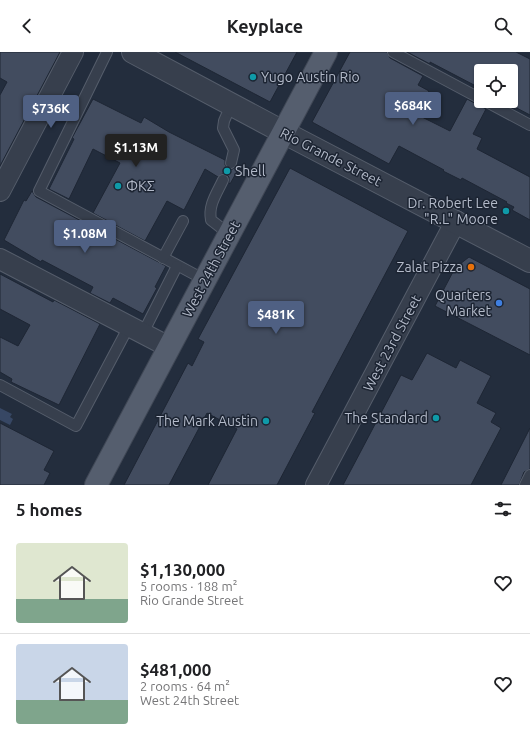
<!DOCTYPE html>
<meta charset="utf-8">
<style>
:root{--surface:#fff;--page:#f2f2f2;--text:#202124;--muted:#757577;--line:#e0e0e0;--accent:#4f6083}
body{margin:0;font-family:Ubuntu,sans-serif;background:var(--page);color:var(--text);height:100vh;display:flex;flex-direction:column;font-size:15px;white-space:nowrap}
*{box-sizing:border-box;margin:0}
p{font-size:13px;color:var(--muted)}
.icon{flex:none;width:22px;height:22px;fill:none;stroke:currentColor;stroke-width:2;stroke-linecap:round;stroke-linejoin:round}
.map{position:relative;height:433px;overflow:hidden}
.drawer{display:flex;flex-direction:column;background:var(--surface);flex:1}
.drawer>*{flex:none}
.fabs{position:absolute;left:474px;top:12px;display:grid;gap:8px}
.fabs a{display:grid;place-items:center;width:44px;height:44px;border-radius:4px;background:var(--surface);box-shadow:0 1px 3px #0004;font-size:20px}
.price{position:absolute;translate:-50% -34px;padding:0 9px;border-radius:4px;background:var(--accent);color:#fff;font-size:13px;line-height:26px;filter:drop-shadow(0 1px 2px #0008)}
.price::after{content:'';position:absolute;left:50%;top:24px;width:12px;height:9px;margin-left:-6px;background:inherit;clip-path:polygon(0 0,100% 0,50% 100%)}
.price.selected{background:#222;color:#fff}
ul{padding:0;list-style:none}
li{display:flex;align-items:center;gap:12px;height:100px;padding:0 16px}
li+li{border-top:1px solid var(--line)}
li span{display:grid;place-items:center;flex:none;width:112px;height:80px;border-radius:4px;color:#555}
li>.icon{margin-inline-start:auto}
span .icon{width:48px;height:48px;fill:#fffc;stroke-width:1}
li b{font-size:17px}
h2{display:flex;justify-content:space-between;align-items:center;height:48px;padding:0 16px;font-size:17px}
header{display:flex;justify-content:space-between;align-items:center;height:52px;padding:0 16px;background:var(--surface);font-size:18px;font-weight:700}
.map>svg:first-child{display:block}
.water{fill:#374764}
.building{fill:#424c5f;stroke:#1e2634}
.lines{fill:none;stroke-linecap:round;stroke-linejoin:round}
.service-casing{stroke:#555d6b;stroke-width:12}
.minor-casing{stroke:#555d6b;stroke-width:22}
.tertiary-casing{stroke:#555d6b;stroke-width:24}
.primary-casing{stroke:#404856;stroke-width:24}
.service{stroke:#373f4d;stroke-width:10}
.minor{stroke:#373f4d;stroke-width:20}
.tertiary{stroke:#373f4d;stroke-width:22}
.primary{stroke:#555e6e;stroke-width:22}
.culture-dot{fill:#0f9aa8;stroke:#1c2432;stroke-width:1.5}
.food-dot{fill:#e8710a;stroke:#1c2432;stroke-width:1.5}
.shop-dot{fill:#3f7fe0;stroke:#1c2432;stroke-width:1.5}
.labels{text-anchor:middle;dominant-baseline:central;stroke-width:3;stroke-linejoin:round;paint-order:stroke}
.poi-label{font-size:14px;fill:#b3bac9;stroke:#1c2432;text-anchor:end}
.street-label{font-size:14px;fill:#b3bac9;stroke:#1c2432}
</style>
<header><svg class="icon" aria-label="back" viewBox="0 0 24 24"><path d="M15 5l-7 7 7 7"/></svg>Keyplace<svg class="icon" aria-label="search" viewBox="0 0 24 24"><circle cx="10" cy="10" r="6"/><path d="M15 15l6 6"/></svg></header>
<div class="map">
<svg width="530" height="433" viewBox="0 0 530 433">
<rect width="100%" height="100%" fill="#232d3d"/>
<!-- water -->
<polygon class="water" points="0,356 12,362 10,365 13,367 10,373 0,368"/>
<!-- building -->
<g class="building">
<polygon points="0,0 60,0 0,114 0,43 7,30 0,26"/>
<polygon points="175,0 297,0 270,50"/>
<polygon points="350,0 387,0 390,6 423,24 418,33 429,39 416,62 450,79 467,47 486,57 473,82 482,86 477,97 530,125 530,168 512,158 514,155 506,151 507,150 462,126 461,128 443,119 444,118 399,94 389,112 312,70"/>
<polygon points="407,0 516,0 530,7 530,63 511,53 511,19 481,19 481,40 473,35 474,33 430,10 430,12"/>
<polygon points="93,47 141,71 144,65 169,80 225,108 225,113 229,117 233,117 236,114 239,116 230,132 229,131 229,125 226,122 222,122 218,125 205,117 184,158 167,149 145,189 93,161 120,111 93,97 69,147 49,137 74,87 72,86"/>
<polygon points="290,116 408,179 312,360 315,361 277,433 208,433 237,377 207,361 169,433 124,433 188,311 192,314 204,290 198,287"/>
<polygon points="32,139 36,145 166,214 155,235 157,236 143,262 113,246 110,251 90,241 93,235 42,208 41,210 4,188 24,148 26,149"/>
<polygon points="469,205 530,237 530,303 435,254 455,216"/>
<polygon points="0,222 53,250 54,248 100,272 59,353 11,330 12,327 0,320 0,285 18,294 30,273 0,257"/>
<polygon points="427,301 456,316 460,308 491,324 477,351 496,361 491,370 501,376 471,433 343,433 401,323 412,328"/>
<polygon points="0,371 54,399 44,418 50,421 44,433 0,433"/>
<polygon points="530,376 530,417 524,420 519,433 501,433"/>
</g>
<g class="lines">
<defs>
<g id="service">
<polyline points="107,0 39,139 205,228"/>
<polyline points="393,0 481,47"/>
<polyline points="485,49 530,73"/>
<polyline points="231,53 224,69 223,76 234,98 231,111"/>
<path d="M223,128C217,141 208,153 211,168L229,182"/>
<polyline points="163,206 183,169"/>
<polyline points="143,281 177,214"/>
<polyline points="0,333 76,374 129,274"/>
<polyline points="525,433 530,423"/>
</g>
<g id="minor">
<polyline points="0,139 73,0"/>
<polyline points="0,207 169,295"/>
<polyline points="316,433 456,169"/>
</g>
<polyline id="tertiary" points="133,0 283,80 530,209"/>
<polyline id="primary" points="96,433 326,0"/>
</defs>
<!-- service casing -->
<use href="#service" class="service-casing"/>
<!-- minor casing -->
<use href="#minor" class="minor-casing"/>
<!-- tertiary casing -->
<use href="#tertiary" class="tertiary-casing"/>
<!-- primary casing -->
<use href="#primary" class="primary-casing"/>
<!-- service -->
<use href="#service" class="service"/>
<!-- minor -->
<use href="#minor" class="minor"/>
<!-- tertiary -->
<use href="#tertiary" class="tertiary"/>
<!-- primary -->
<use href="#primary" class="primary"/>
</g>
<!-- markers -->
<g class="culture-dot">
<circle cx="253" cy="25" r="4"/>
<circle cx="227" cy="119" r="4"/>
<circle cx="118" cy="134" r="4"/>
<circle cx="506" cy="159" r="4"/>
<circle cx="436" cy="366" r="4"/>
<circle cx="266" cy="369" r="4"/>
</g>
<circle class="food-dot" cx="471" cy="215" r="4"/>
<circle class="shop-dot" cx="499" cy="251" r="4"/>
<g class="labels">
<!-- poi labels -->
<g class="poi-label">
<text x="261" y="25" text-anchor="start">Yugo Austin Rio</text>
<text x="235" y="119" text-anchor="start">Shell</text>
<text x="126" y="134" text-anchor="start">ΦΚΣ</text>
<text x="498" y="151">Dr. Robert Lee<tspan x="498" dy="16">"R.L" Moore</tspan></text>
<text x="463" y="215">Zalat Pizza</text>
<text x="491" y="243">Quarters<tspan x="491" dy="16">Market</tspan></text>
<text x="428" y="366">The Standard</text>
<text x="258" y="369">The Mark Austin</text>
</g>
<!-- street labels -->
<g class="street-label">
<text transform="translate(331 105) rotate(27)">Rio Grande Street</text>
<text transform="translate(211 217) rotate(-62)">West 24th Street</text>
<text transform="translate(392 291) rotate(-62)">West 23rd Street</text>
</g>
</g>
</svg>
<div class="fabs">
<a><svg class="icon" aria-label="locate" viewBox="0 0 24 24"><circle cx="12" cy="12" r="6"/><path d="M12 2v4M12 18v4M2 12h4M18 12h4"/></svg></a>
</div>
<b class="price" style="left:413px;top:74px">$684K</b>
<b class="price" style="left:51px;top:77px">$736K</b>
<b class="price selected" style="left:136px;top:116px">$1.13M</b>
<b class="price" style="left:85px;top:202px">$1.08M</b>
<b class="price" style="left:276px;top:283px">$481K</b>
</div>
<section class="drawer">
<h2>5 homes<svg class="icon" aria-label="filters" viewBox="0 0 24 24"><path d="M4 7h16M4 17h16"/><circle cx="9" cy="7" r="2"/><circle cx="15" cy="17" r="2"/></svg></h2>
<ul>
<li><span style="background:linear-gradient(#dfe7d0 70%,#7fa58c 0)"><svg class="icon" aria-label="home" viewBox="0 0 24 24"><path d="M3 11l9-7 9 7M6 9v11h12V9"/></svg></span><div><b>$1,130,000</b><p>5 rooms · 188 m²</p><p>Rio Grande Street</p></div><svg class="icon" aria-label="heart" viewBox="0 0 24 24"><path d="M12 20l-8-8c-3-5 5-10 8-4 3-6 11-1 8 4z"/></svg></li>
<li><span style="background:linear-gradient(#c9d6e8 70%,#7fa58c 0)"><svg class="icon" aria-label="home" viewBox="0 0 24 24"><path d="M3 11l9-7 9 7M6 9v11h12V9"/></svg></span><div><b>$481,000</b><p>2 rooms · 64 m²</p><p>West 24th Street</p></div><svg class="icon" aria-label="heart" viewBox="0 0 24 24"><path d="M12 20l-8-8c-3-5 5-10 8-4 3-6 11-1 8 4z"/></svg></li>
</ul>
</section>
